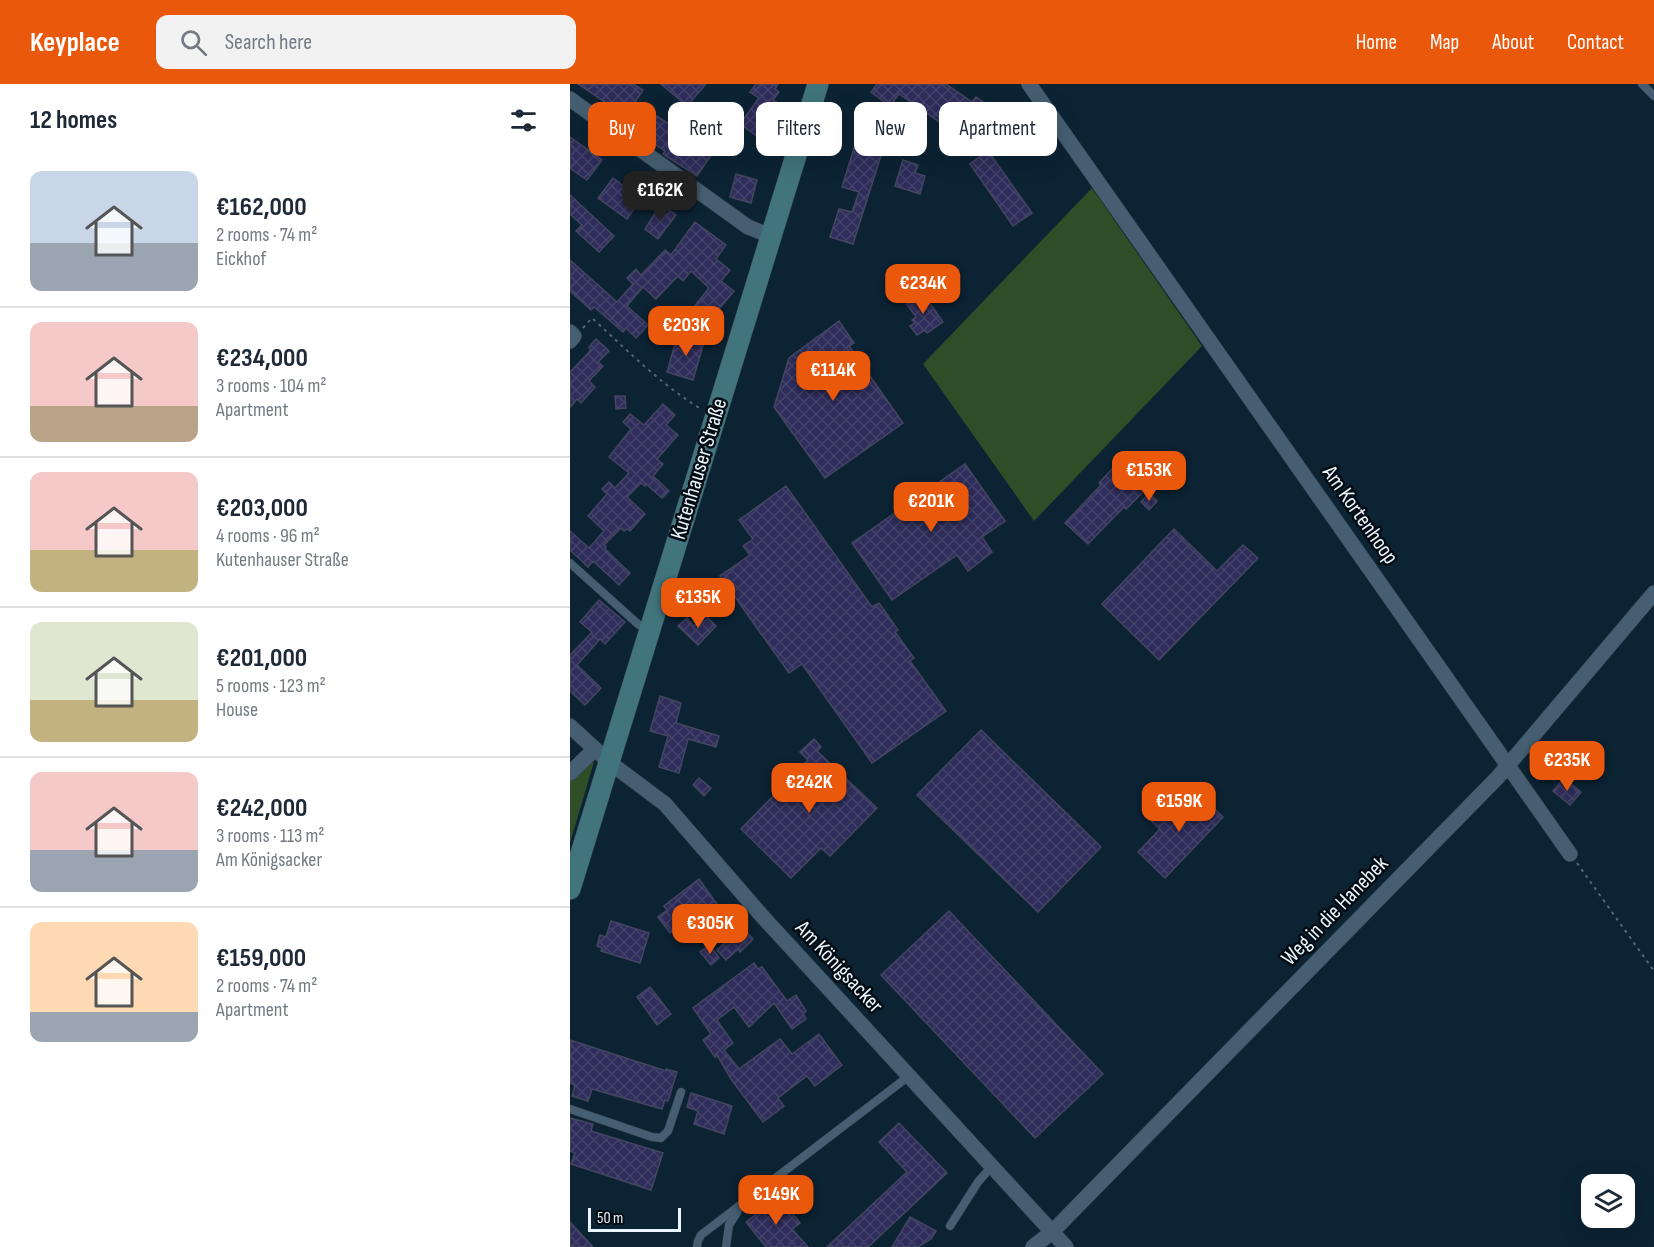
<!DOCTYPE html>
<meta charset="utf-8">
<style>
:root{--surface:#fff;--page:#f2f2f3;--text:#1f2937;--muted:#747a83;--line:#e0e1e3;--accent:#ea580c}
body{margin:0;font-family:"Sofia Sans Condensed",sans-serif;background:var(--page);color:var(--text);height:100vh;display:flex;flex-direction:column;font-size:22px;white-space:nowrap}
*{box-sizing:border-box;margin:0}
p{font-size:20px;color:var(--muted)}
.icon{flex:none;width:33px;height:33px;fill:none;stroke:currentColor;stroke-width:2;stroke-linecap:round;stroke-linejoin:round}
.map{position:relative;flex:1;overflow:hidden}
.panel{display:flex;flex-direction:column;background:var(--surface);width:570px}
.panel>*{flex:none}
.banner{position:absolute;left:18px;top:18px;width:570px;height:54px;display:flex;gap:12px}
.controls{position:absolute;left:1011px;top:1090px;display:grid;gap:12px}
.controls a{display:grid;place-items:center;width:54px;height:54px;border-radius:12px;background:var(--surface);box-shadow:0 6px 24px #0002;font-size:30px}
.scale{position:absolute;left:18px;bottom:15px;width:93px;box-sizing:border-box;padding-left:6px;border:3px solid #eaf5fe;border-top:0;font-size:16px;line-height:21px;white-space:nowrap;color:#eaf5fe;-webkit-text-stroke:4px #040c13;paint-order:stroke}
.price{position:absolute;translate:-50% -51px;padding:0 14px;border-radius:12px;background:var(--accent);color:#fff;font-size:20px;line-height:39px;filter:drop-shadow(0 2px 3px #0008)}
.price::after{content:'';position:absolute;left:50%;top:36px;width:18px;height:14px;margin-left:-9px;background:inherit;clip-path:polygon(0 0,100% 0,50% 100%)}
.price.active{background:#222;color:#fff}
ul{padding:0;list-style:none}
li{display:flex;align-items:center;gap:18px;height:150px;padding:0 30px}
li+li{border-top:2px solid var(--line)}
li span{display:grid;place-items:center;flex:none;width:168px;height:120px;border-radius:12px;color:#555}
li>.icon{margin-inline-start:auto}
span .icon{width:72px;height:72px;fill:#fffc;stroke-width:1}
li b{font-size:26px}
h2{display:flex;justify-content:space-between;align-items:center;height:72px;padding:0 30px;font-size:26px}
.pill{padding:0 21px;border-radius:12px;background:var(--surface);box-shadow:0 6px 24px #0002;font-size:21px;line-height:54px}
.pill.active{background:var(--accent);color:#fff}
header{display:flex;align-items:center;gap:36px;box-sizing:border-box;height:84px;padding:0 30px;background:var(--accent);color:#fff}
header strong{font-size:28px}
nav{display:flex;gap:33px;margin-inline-start:auto;font-size:21px}
.search{width:420px;height:54px;background:var(--page);display:flex;align-items:center;gap:15px;box-sizing:border-box;padding:0 21px;border-radius:12px;color:var(--muted);font-size:22px}
main{display:flex;flex:1;min-height:0}
.map>svg:first-child{display:block}
.grass{fill:#2e4e28}
.building{fill:url(#building-cross-hatch);stroke:#44455f;stroke-width:1.5}
.lines{fill:none;stroke-linecap:round;stroke-linejoin:round}
.lane-casing{stroke:#2f3b48;stroke-width:9}
.street-casing{stroke:#2f3b48;stroke-width:16}
.secondary-casing{stroke:#2f3b48;stroke-width:22}
.path{stroke:#546775;stroke-width:2;stroke-dasharray:3 4.5;stroke-linecap:butt}
.lane{stroke:#455e71;stroke-width:8}
.street{stroke:#455e71;stroke-width:15}
.secondary{stroke:#41747c;stroke-width:21}
.labels{text-anchor:middle;dominant-baseline:central;stroke-width:5;stroke-linejoin:round;paint-order:stroke}
.street-label{font-size:22px;fill:#eaf5fe;stroke:#040c13}
</style>
<header>
<strong>Keyplace</strong>
<div class="search"><svg class="icon" aria-label="search" viewBox="0 0 24 24"><circle cx="10" cy="10" r="6"/><path d="M15 15l6 6"/></svg>Search here</div>
<nav><a>Home</a><a>Map</a><a>About</a><a>Contact</a></nav>
</header>
<main>
<section class="panel">
<h2>12 homes<svg class="icon" aria-label="filters" viewBox="0 0 24 24"><path d="M4 7h16M4 17h16"/><circle cx="9" cy="7" r="2"/><circle cx="15" cy="17" r="2"/></svg></h2>
<ul>
<li><span style="background:linear-gradient(#c9d6e8 60%,#9aa5b1 0)"><svg class="icon" aria-label="home" viewBox="0 0 24 24"><path d="M3 11l9-7 9 7M6 9v11h12V9"/></svg></span><div><b>€162,000</b><p>2 rooms · 74 m²</p><p>Eickhof</p></div></li>
<li><span style="background:linear-gradient(#f6c9c9 70%,#b9a48a 0)"><svg class="icon" aria-label="home" viewBox="0 0 24 24"><path d="M3 11l9-7 9 7M6 9v11h12V9"/></svg></span><div><b>€234,000</b><p>3 rooms · 104 m²</p><p>Apartment</p></div></li>
<li><span style="background:linear-gradient(#f6c9c9 65%,#c2b280 0)"><svg class="icon" aria-label="home" viewBox="0 0 24 24"><path d="M3 11l9-7 9 7M6 9v11h12V9"/></svg></span><div><b>€203,000</b><p>4 rooms · 96 m²</p><p>Kutenhauser Straße</p></div></li>
<li><span style="background:linear-gradient(#dfe7d0 65%,#c2b280 0)"><svg class="icon" aria-label="home" viewBox="0 0 24 24"><path d="M3 11l9-7 9 7M6 9v11h12V9"/></svg></span><div><b>€201,000</b><p>5 rooms · 123 m²</p><p>House</p></div></li>
<li><span style="background:linear-gradient(#f6c9c9 65%,#9aa5b1 0)"><svg class="icon" aria-label="home" viewBox="0 0 24 24"><path d="M3 11l9-7 9 7M6 9v11h12V9"/></svg></span><div><b>€242,000</b><p>3 rooms · 113 m²</p><p>Am Königsacker</p></div></li>
<li><span style="background:linear-gradient(#ffd9b3 75%,#9aa5b1 0)"><svg class="icon" aria-label="home" viewBox="0 0 24 24"><path d="M3 11l9-7 9 7M6 9v11h12V9"/></svg></span><div><b>€159,000</b><p>2 rooms · 74 m²</p><p>Apartment</p></div></li>
</ul>
</section>
<div class="map">
<svg width="1084" height="1163" viewBox="0 0 1084 1163">
<defs>
<pattern id="building-cross-hatch" width="8" height="8" patternUnits="userSpaceOnUse" patternTransform="scale(1.5)"><rect width="8" height="8" fill="#2e2d5b"/><path d="M0 0l8 8M0 8l8-8" fill="none" stroke="#42426b"/></pattern>
</defs>
<rect width="100%" height="100%" fill="#0c2334"/>
<!-- grass -->
<g class="grass">
<polygon points="522,104 632,262 464,437 353,280"/>
<polygon points="24,678 0,759 0,695 14,680"/>
</g>
<!-- building -->
<g class="building">
<polygon points="8,0 63,0 73,6 65,18 108,46 111,41 146,64 127,92 93,70 95,67 62,45 66,39"/>
<polygon points="91,0 136,0 117,22"/>
<polygon points="186,0 208,0 205,5 209,8 203,16 212,22 201,39 204,42 194,57 170,40 189,14 180,8"/>
<polygon points="307,0 376,0 402,18 406,13 422,24 398,58 329,10 320,22 301,8"/>
<polygon points="294,32 321,40 283,160 260,153 269,125 282,128 289,108 272,103"/>
<polygon points="444,38 459,60 447,69 440,60 444,57 435,44"/>
<polygon points="0,53 32,76 17,96 0,84"/>
<polygon points="418,67 462,129 443,142 400,80"/>
<polygon points="333,76 348,81 345,89 355,92 350,110 325,102"/>
<polygon points="166,90 187,96 181,119 160,113"/>
<polygon points="43,94 71,115 57,135 28,114"/>
<polygon points="0,111 44,152 29,168 6,147 12,141 0,130"/>
<polygon points="91,120 106,131 88,155 75,145"/>
<polygon points="125,138 156,161 146,175 160,186 151,197 164,207 148,226 152,230 135,250 116,233 139,204 121,187 113,197 108,192 86,215 73,203 57,222 78,241 66,254 56,244 53,248 24,223 21,226 0,207 0,176 47,218 63,200 57,194 66,185 71,191 95,166 101,171"/>
<polygon points="352,208 373,238 357,249 355,246 347,251 340,242 345,239 342,236 346,233 336,219"/>
<polygon points="269,237 284,259 279,262 333,339 255,394 204,323 219,274"/>
<polygon points="108,250 134,258 123,296 97,288"/>
<polygon points="26,255 39,267 28,278 33,282 19,297 25,303 11,319 7,315 0,323 0,288 21,266 19,263"/>
<polygon points="45,312 55,312 56,324 46,325"/>
<polygon points="93,320 105,331 96,341 108,351 87,375 93,380 83,392 99,407 92,414 76,400 75,402 71,399 57,413 75,430 60,447 57,445 54,447 51,444 34,461 36,463 35,465 60,489 49,501 23,477 18,483 0,466 0,447 19,464 34,447 18,432 37,410 32,405 39,398 45,404 59,389 39,373 61,345 53,338 60,330 74,341"/>
<polygon points="395,380 435,437 412,453 422,468 398,487 387,471 322,516 282,459"/>
<polygon points="542,385 548,390 550,387 573,408 556,425 554,423 518,460 495,439 531,401 529,399"/>
<polygon points="216,402 302,523 309,519 328,546 325,548 344,574 340,577 376,627 302,679 232,580 219,589 150,492 180,471 173,462 183,455 169,436"/>
<polygon points="579,409 587,417 579,426 571,418"/>
<polygon points="604,445 647,487 673,461 688,474 589,576 532,520"/>
<polygon points="29,516 55,538 35,560 30,555 7,581 31,604 15,621 0,607 0,571 22,548 10,538"/>
<polygon points="135,531 146,542 128,561 108,542 117,534 124,542"/>
<polygon points="90,612 111,619 106,639 149,652 146,663 118,655 109,689 89,683 98,652 80,647"/>
<polygon points="411,646 531,763 468,828 347,711"/>
<polygon points="244,655 251,663 247,667 307,724 260,772 251,764 221,794 171,745 238,676 230,668"/>
<polygon points="129,694 141,704 134,712 123,701"/>
<polygon points="994,694 1011,708 1000,721 983,707"/>
<polygon points="626,707 653,733 595,794 568,768 590,745 578,734 591,721 602,732"/>
<polygon points="129,795 152,827 128,845 125,841 114,849 109,842 100,849 88,833 97,826 94,822"/>
<polygon points="379,827 533,990 465,1054 311,891"/>
<polygon points="41,837 79,849 70,879 31,867 32,864 27,862 30,851 36,853"/>
<polygon points="172,843 183,855 170,868 168,865 156,876 147,866"/>
<polygon points="140,861 149,874 141,881 130,868"/>
<polygon points="184,879 188,885 192,883 217,917 226,911 236,927 233,930 236,935 222,945 204,919 179,943 164,923 147,936 163,959 154,966 169,985 210,955 222,970 249,950 272,981 245,1002 237,992 208,1014 214,1022 193,1038 161,995 147,971 145,973 133,956 141,950 123,924"/>
<polygon points="80,903 101,930 87,941 67,913"/>
<polygon points="0,956 96,987 96,985 107,988 98,1017 95,1016 92,1025 22,1005 18,1017 2,1012 5,1001 0,999"/>
<polygon points="121,1009 162,1022 154,1050 124,1040 128,1027 117,1023"/>
<polygon points="0,1034 23,1040 21,1047 93,1069 81,1106 1,1080 5,1069 0,1067"/>
<polygon points="329,1039 377,1089 298,1163 257,1163 337,1088 309,1058"/>
<polygon points="209,1112 230,1139 222,1145 238,1163 196,1163 176,1138"/>
<polygon points="340,1133 366,1147 361,1155 348,1163 322,1163"/>
<polygon points="0,1138 23,1163 0,1163"/>
</g>
<g class="lines">
<defs>
<g id="lane">
<polyline points="1072,0 1084,12"/>
<polyline points="0,479 69,541 80,544"/>
<polyline points="0,1025 82,1053 91,1054 98,1047 111,1008"/>
<polyline points="380,1142 408,1098 422,1082"/>
<polyline points="127,1163 128,1157 131,1151 339,992"/>
<polyline points="156,1163 159,1141 168,1127"/>
</g>
<g id="street">
<polyline points="459,0 1000,770"/>
<polyline points="0,15 178,143 201,152"/>
<polyline points="0,248 4,252 0,257"/>
<polyline points="0,642 39,678 95,720 192,832 496,1163"/>
<polyline points="0,689 25,665"/>
<polyline points="463,1163 482,1148 928,693 1084,509"/>
</g>
<polyline id="secondary" points="0,805 248,0"/>
</defs>
<!-- lane casing -->
<use href="#lane" class="lane-casing"/>
<!-- street casing -->
<use href="#street" class="street-casing"/>
<!-- secondary casing -->
<use href="#secondary" class="secondary-casing"/>
<!-- path -->
<g class="path">
<path d="M13,244L22,234C57,266 90,300 131,325"/>
<polyline points="1007,779 1084,887"/>
</g>
<!-- lane -->
<use href="#lane" class="lane"/>
<!-- street -->
<use href="#street" class="street"/>
<!-- secondary -->
<use href="#secondary" class="secondary"/>
</g>
<g class="labels">
<!-- street labels -->
<g class="street-label">
<text transform="translate(129 385) rotate(-73)">Kutenhauser Straße</text>
<text transform="translate(790 431) rotate(55)">Am Kortenhoop</text>
<text transform="translate(765 827) rotate(-46)">Weg in die Hanebek</text>
<text transform="translate(269 883) rotate(47)">Am Königsacker</text>
</g>
</g>
</svg>
<div class="controls">
<a><svg class="icon" aria-label="layers" viewBox="0 0 24 24"><path d="M12 4l9 5-9 5-9-5zM3 14l9 5 9-5"/></svg></a>
</div>
<div class="scale">50 m</div>
<b class="price active" style="left:90px;top:138px">€162K</b>
<b class="price" style="left:353px;top:231px">€234K</b>
<b class="price" style="left:116px;top:273px">€203K</b>
<b class="price" style="left:263px;top:318px">€114K</b>
<b class="price" style="left:579px;top:418px">€153K</b>
<b class="price" style="left:361px;top:449px">€201K</b>
<b class="price" style="left:128px;top:545px">€135K</b>
<b class="price" style="left:997px;top:708px">€235K</b>
<b class="price" style="left:239px;top:730px">€242K</b>
<b class="price" style="left:609px;top:749px">€159K</b>
<b class="price" style="left:140px;top:871px">€305K</b>
<b class="price" style="left:206px;top:1142px">€149K</b>
<div class="banner">
<a class="pill active">Buy</a>
<a class="pill">Rent</a>
<a class="pill">Filters</a>
<a class="pill">New</a>
<a class="pill">Apartment</a>
</div>
</div>
</main>
